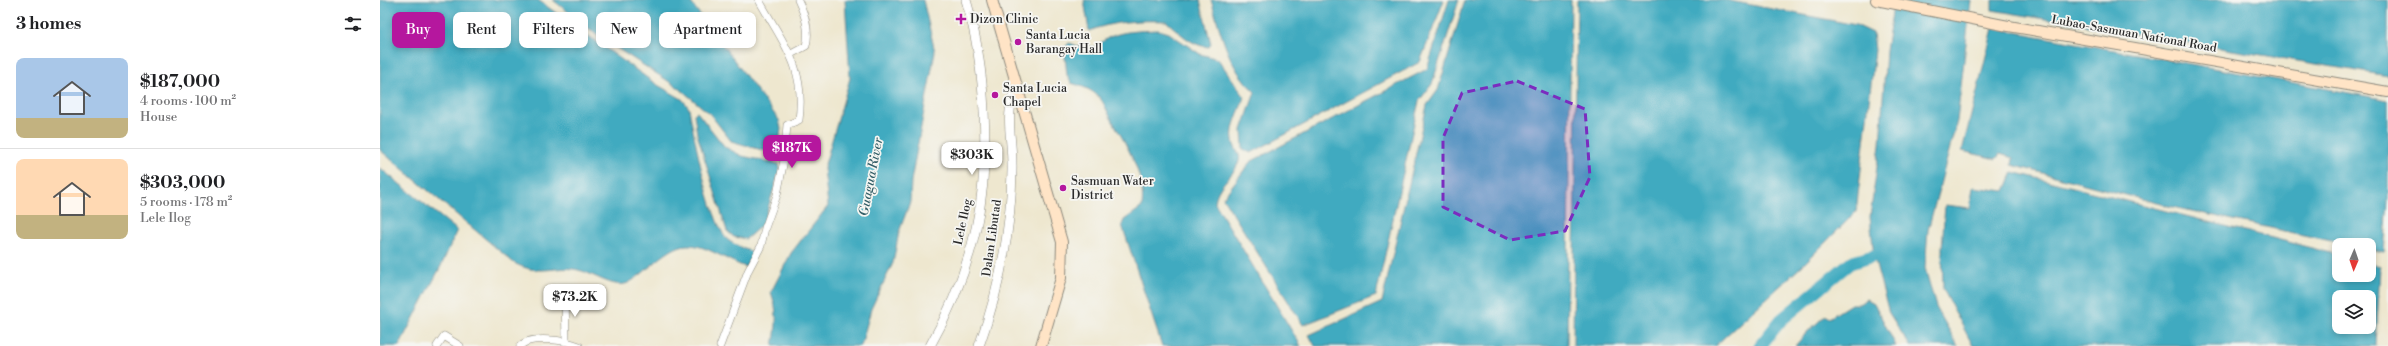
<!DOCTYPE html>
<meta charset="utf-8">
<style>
:root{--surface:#fff;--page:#f2f2f2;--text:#202124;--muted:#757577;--line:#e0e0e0;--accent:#b5179e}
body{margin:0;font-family:"Libre Bodoni",serif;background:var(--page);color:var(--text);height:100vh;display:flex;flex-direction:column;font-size:15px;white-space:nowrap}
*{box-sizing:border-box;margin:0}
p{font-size:13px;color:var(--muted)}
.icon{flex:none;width:22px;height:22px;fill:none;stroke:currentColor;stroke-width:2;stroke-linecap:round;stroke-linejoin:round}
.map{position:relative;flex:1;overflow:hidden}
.details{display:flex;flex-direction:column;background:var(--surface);width:380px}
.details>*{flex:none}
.hud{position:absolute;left:12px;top:12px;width:380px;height:36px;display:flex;gap:8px}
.needle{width:26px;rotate:182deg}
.buttons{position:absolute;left:1952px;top:238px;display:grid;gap:8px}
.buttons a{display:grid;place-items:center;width:44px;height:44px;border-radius:8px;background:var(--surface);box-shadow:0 2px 6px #0003;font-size:20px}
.price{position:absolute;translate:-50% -34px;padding:0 9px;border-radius:8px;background:#fff;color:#222;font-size:13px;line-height:26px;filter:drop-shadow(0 1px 2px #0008)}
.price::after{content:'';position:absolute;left:50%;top:24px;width:12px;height:9px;margin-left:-6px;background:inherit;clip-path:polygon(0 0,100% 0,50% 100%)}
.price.current{background:var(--accent);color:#fff}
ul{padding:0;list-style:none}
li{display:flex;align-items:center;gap:12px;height:100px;padding:0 16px}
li+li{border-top:1px solid var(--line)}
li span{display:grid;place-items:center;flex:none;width:112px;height:80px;border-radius:8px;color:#555}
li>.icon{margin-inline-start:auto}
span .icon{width:48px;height:48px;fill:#fffc;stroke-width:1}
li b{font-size:17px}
h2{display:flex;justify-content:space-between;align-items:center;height:48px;padding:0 16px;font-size:17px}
.chip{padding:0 14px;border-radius:8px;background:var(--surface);box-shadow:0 2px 6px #0003;font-size:14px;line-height:36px}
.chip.current{background:var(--accent);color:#fff}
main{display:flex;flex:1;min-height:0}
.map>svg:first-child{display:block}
.water{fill:#40aac0;stroke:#366a76;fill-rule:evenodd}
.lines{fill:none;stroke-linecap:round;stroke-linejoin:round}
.river{stroke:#40aac0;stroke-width:13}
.minor-casing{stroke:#8c897d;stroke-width:8}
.tertiary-casing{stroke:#8c897d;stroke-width:10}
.secondary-casing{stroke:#8c897d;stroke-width:12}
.minor{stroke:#fff;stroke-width:7}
.tertiary{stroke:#fff;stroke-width:9}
.secondary{stroke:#ffe4c6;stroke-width:10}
.marked{fill:#7b2cbf;fill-opacity:0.2;stroke:#7b2cbf;stroke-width:3;stroke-dasharray:8 5;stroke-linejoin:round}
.poi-dot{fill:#b5179e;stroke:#f6f6f2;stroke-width:1.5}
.labels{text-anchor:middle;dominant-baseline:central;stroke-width:3.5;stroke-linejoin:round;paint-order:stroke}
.poi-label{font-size:12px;fill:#2b2b2b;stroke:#f6f6f2;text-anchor:start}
.street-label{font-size:12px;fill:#2b2b2b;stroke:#f6f6f2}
.water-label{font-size:13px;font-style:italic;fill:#335e67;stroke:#f6f6f2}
</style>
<main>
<section class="details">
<h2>3 homes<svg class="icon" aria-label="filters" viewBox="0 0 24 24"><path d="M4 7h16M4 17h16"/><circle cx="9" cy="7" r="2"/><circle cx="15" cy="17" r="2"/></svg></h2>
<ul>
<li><span style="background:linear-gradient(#a9c7e8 75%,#c2b280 0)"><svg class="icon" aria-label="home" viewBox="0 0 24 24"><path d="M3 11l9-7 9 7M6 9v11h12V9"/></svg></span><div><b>$187,000</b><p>4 rooms · 100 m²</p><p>House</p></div></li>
<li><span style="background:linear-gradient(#ffd9b3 70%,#c2b280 0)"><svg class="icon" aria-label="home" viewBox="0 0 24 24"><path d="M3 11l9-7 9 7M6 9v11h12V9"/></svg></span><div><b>$303,000</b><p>5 rooms · 178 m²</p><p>Lele Ilog</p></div></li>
</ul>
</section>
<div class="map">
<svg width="2008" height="346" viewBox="0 0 2008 346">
<rect width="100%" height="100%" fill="#f6f6f2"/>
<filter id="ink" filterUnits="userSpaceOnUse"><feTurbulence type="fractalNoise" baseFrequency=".025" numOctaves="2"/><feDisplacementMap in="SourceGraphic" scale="8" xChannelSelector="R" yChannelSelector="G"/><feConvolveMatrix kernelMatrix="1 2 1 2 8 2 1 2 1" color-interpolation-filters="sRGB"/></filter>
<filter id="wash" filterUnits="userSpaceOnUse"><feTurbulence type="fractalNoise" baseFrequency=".012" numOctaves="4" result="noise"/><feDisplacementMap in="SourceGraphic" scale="16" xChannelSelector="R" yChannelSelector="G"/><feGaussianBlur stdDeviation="0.9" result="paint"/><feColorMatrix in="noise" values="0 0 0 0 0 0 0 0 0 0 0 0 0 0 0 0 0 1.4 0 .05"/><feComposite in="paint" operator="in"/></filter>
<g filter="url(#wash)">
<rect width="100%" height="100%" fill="#eee7cf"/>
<!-- water -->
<g class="water">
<path d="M0,0H158L276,84L302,99L309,108C314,137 329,216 346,238C351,244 365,248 373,253L366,267C349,262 325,244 307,245C287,246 266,274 248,283C235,289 215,275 202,271C176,263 163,278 134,263L0,150Z"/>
<polygon points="173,0 309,0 399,120 401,129 398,151 392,153 351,141 330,114 299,88 221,38"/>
<path d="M465,0H543L555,52L531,181L530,202L519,232L513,263L491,309L481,346H393C397,326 398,311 391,292L411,253L448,206L444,168L470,78Z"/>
<path d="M704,0H820L831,44L829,47C811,46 799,32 786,21C761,20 733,21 709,31Z"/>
<path d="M831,0H1064L1040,62L871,153L863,149L862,130L875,92C848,68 841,33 831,0Z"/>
<polygon points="1069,0 1079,0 1052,84 1039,101 996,296 923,325 843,198 870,162 1047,69"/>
<polygon points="1085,0 1191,0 1187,346 935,346 929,335 1002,302 1047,105 1058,90"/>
<polygon points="1197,0 1345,0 1476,25 1493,33 1495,50 1476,212 1424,264 1335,346 1193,346"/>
<polygon points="1514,0 1591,0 1577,121 1548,230 1545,268 1556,307 1578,346 1530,346 1509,313 1494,257 1490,217 1500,145 1506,51"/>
<polygon points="1612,0 2008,0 2008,76 1612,10"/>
<polygon points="1613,28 2008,100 2008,199 2004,252 1989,249 1989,245 1970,245 1788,206 1632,165 1633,158 1620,154 1616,159 1582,151"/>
<path d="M779,30L789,33L820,54L838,59L864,96C861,111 850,125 853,141C854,150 863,154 858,164C851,179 836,186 835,203L921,346H782L742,225L744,220L762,207C766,175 746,145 731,118C727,112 724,102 719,97C711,89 701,86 691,83L687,75L684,48L689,43L700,47H717C730,30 759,31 779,30Z"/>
<polygon points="317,112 345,147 362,156 399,164 400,169 383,224 366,239 354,237 347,231 317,134 314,114"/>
<polygon points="0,168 77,230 62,264 19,346 0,346"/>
<path d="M1633,172L1959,255V275H1989V263L2000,266L1996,346H1593L1563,289L1562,248L1565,205L1590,208L1593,187L1625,191ZM1959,297H1989V327H1959Z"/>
<polygon points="1487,299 1494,303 1516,346 1415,346 1427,332 1446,315 1449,318 1471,304 1479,304"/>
</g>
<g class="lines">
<!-- river -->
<polyline class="river" points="1380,346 1401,320 1470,263 1510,251"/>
</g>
</g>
<g filter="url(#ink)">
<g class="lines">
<defs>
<g id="minor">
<path d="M411,54L426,46C430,30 425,15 418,0"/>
<polyline points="185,294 186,341"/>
<polyline points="57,346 64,336 80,346"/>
<path d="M140,346C150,335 186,340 199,346"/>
<path d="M340,346L368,271L381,246L385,228L397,195L404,160L407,125L419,120C426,66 403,44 379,0"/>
</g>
<g id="tertiary">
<path d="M550,346C571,309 587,269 596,228C611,160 606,66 586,0"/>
<path d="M599,346C619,291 631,229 632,171C633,137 623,117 637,84"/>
</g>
<g id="secondary">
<polyline points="612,0 682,242 681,278 661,346"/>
<polyline points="1496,0 1623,25 2008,92"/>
</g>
</defs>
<!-- minor casing -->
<use href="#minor" class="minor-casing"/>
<!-- tertiary casing -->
<use href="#tertiary" class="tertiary-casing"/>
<!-- secondary casing -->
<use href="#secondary" class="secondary-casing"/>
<!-- minor -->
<use href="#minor" class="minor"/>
<!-- tertiary -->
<use href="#tertiary" class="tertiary"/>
<!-- secondary -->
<use href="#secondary" class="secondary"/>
</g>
</g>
<!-- marked area -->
<path class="marked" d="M1137,81L1205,109L1210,177L1185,231L1130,240L1063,207V138L1082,93Z"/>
<!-- markers -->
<g class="poi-dot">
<path d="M579 13h4v4h4v4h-4v4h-4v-4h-4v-4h4z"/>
<circle cx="638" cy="42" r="4"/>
<circle cx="615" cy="95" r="4"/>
<circle cx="683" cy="188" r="4"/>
</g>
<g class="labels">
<!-- poi labels -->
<g class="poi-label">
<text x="590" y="19">Dizon Clinic</text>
<text x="646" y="35">Santa Lucia<tspan x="646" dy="14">Barangay Hall</tspan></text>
<text x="623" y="88">Santa Lucia<tspan x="623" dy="14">Chapel</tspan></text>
<text x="691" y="181">Sasmuan Water<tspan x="691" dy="14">District</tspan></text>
</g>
<!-- street labels -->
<g class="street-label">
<text transform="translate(1754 34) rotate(10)">Lubao-Sasmuan National Road</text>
<text transform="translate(583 222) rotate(-78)">Lele Ilog</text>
<text transform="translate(612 238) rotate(-82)">Dalan Libutad</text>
</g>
<!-- water labels -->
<g class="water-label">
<text transform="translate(491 177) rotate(-79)">Guagua River</text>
</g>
</g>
</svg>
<div class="buttons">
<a><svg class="needle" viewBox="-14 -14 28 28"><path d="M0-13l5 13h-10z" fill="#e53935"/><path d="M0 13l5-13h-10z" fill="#757577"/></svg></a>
<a><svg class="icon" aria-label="layers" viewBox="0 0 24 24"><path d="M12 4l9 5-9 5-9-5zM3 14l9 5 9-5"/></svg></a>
</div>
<b class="price current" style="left:412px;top:169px">$187K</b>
<b class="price" style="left:592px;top:176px">$303K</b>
<b class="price" style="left:195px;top:318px">$73.2K</b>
<div class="hud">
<a class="chip current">Buy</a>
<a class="chip">Rent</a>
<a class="chip">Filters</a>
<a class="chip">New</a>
<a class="chip">Apartment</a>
</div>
</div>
</main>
